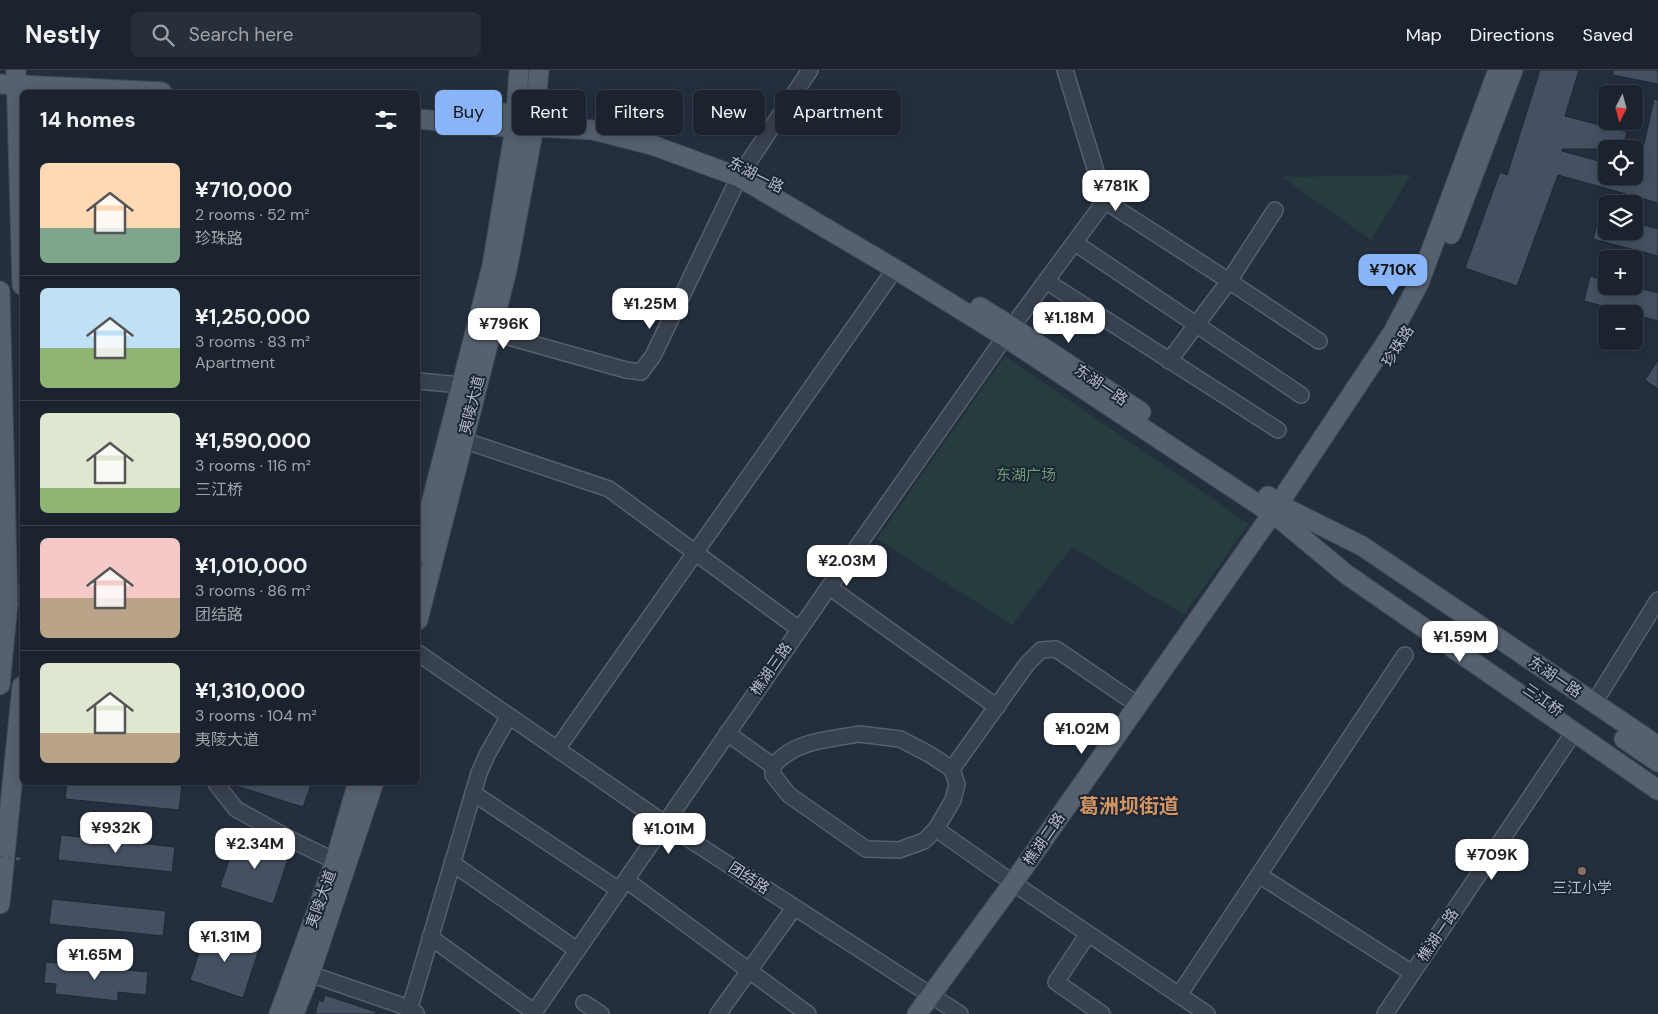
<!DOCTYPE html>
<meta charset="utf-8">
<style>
:root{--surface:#1b232e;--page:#282f3a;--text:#f1f3f6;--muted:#a0a4aa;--line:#39404a;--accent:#8ab4f8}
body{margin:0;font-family:"DM Sans","Noto Sans SC",sans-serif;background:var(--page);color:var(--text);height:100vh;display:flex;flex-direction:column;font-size:19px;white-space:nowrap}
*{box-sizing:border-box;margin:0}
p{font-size:16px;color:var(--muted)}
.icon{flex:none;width:28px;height:28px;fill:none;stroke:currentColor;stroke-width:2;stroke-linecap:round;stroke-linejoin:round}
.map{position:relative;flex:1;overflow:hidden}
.details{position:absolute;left:20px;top:20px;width:400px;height:695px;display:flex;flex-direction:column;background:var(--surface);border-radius:8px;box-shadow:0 2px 12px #0003,0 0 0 1px var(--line)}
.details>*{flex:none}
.guide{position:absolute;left:435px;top:20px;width:475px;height:45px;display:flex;gap:10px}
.needle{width:32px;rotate:186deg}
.buttons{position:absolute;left:1598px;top:15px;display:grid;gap:10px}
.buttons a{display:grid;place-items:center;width:45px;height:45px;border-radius:8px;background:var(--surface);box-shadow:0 2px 12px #0003,0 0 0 1px var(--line);font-size:25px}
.price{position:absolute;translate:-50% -42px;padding:0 11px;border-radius:10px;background:#fff;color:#222;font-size:16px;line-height:32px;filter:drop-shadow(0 1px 2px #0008)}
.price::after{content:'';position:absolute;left:50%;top:30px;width:15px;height:11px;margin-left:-8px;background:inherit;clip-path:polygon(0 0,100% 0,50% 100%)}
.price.selected{background:var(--accent);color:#111}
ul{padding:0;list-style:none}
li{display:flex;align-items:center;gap:15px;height:125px;padding:0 20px}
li+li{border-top:1px solid var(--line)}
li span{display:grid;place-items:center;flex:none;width:140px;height:100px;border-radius:8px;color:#555}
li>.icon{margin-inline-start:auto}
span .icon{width:60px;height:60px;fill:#fffc;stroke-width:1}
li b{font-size:21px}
h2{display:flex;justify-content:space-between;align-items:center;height:60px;padding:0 20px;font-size:21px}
.chip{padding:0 18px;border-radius:8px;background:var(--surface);box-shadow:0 2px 12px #0003,0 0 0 1px var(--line);font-size:18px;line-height:45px}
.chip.selected{background:var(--accent);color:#111}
header{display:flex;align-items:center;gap:30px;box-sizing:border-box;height:70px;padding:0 25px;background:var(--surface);border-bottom:1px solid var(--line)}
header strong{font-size:24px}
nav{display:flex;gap:28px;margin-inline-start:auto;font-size:18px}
.search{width:350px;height:45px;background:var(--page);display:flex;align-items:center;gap:12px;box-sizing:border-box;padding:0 18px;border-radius:8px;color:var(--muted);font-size:19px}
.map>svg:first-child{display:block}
.green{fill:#263c3f}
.building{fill:#455162;stroke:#1f2835}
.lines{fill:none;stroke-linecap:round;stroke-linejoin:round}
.minor-casing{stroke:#565f6c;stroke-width:18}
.major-casing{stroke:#414a57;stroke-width:21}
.minor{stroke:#38414e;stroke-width:15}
.major{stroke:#56606e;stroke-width:19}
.path-bridge{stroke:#44595c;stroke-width:2.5;stroke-dasharray:4 4;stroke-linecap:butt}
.education-dot{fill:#8d6e63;stroke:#1d2633;stroke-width:2}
.labels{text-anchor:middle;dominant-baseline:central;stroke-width:4;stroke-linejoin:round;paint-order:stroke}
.street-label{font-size:15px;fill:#b4bcc9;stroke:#1d2633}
.park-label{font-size:15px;fill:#6b9a76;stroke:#1d2633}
.poi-label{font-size:15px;fill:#b4bcc9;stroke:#1d2633}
.district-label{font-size:20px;font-weight:bold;fill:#d59563;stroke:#1d2633}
</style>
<header>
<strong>Nestly</strong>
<div class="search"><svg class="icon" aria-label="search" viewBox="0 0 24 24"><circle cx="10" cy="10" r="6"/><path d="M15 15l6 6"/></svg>Search here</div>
<nav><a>Map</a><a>Directions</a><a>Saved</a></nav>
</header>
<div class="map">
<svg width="1658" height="944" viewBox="0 0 1658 944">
<rect width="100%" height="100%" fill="#242f3e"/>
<!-- green -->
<g class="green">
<polygon points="1411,105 1371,170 1282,107"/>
<polygon points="1005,286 1249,454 1184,545 1072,477 1012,555 877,469"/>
</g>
<!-- building -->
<g class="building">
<polygon points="1540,0 1579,0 1565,46 1627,62 1623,79 1562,79 1562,81 1606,93 1606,106 1634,106 1634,100 1638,101 1654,29 1658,30 1658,133 1558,105 1517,216 1465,198 1500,102 1507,105"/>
<polygon points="1613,0 1658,0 1658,14 1613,5"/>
<polygon points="1603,134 1606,134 1606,161 1634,161 1634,152 1658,159 1658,186 1593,169"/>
<polygon points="1590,206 1606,210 1606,216 1632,216 1658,223 1658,251 1584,231"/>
<polygon points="1658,290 1658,319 1645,310"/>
<polygon points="67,712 152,712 182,716 179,740 65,729"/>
<polygon points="234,712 312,712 303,737 233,715"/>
<polygon points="61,765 175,777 172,802 58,790"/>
<polygon points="237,766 290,783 273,834 220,817"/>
<polygon points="52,829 166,841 163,866 49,854"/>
<polygon points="207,859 260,876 243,928 190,910"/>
<polygon points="46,892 148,902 146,925 118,922 118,931 55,924 56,914 44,913"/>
<polygon points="325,925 376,942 375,944 315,944 319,930 323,932"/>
</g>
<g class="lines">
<defs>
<g id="minor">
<polyline points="746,96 810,0"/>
<polyline points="1105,131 1229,211 1319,271"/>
<polyline points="1075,173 1301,325"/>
<polyline points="1046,211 1278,360"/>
<polyline points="491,262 626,300 641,302 653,286 739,107"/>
<polyline points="1169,291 1229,211 1275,140"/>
<polyline points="418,311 461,315"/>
<polyline points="463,370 609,419 799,559"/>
<polyline points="829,517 997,637"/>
<polyline points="8,524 22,526"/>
<polyline points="418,583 664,753 960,944"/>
<polyline points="1594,633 1658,530"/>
<polyline points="727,663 773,696"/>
<path d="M859,664L900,669L929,684L952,699L957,714L953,730L936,759L924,771L899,780L866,779L789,725L773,705V696C795,670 827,670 859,664Z"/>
<polyline points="557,679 895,199"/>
<polyline points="952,699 1027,594 1041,580 1056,579 1138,635"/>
<polyline points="216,712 217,715 236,739 292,770 335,791"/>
<polyline points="473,723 619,820"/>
<polyline points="936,759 1013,813"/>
<polyline points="452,793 577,880"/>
<polyline points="1259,805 1412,903"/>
<polyline points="626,810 808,944"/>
<polyline points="1022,819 1207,944"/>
<polyline points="1088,864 1056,912 1102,944"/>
<polyline points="430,867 534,942"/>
<polyline points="310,904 409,938 416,943"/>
<polyline points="1179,925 1405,585"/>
<polyline points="584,933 601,944"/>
<polyline points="408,944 479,703 488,683 505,653"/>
<polyline points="533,944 829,517 1012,257 1105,131 1065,0"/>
<polyline points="718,944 789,845"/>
<polyline points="1385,944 1574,662"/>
</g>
<g id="major">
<polyline points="16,0 22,215"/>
<polyline points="0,14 162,22"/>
<polyline points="467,41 547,45"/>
<polyline points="418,49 515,58 534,57 593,60 652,75 739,107 895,199 1005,267 1280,449 1346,504 1658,720"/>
<polyline points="1451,164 1513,0"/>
<polyline points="0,221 8,534 0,615"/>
<polyline points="980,237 1012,257 1141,342"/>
<polyline points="1268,426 1288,439 1362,476 1658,676"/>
<polyline points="418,484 492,196 515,58 519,0"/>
<polyline points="418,550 507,200 534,57 539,0"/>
<polyline points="1624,669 1658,692"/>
<polyline points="0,834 22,616"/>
<polyline points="279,944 335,791 358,712"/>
<polyline points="294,944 310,904 374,712"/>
<polyline points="917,944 1013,813 1272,444 1393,262 1419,213 1498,0"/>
</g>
</defs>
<!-- minor casing -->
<use href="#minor" class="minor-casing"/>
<!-- major casing -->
<use href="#major" class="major-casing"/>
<!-- minor -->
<use href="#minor" class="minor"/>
<!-- major -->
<use href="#major" class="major"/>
<!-- path-bridge -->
<polyline class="path-bridge" points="0,787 20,789"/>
</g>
<!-- markers -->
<circle class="education-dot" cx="1582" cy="801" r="5"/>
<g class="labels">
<!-- street labels -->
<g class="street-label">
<text transform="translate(756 105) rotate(27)">东湖一路</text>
<text transform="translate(1398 276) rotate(-58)">珍珠路</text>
<text transform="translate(1101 315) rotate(34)">东湖一路</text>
<text transform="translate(472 335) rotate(-76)">夷陵大道</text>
<text transform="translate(771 599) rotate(-55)">樵湖三路</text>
<text transform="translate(1555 607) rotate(34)">东湖一路</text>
<text transform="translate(1543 630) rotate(35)">三江桥</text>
<text transform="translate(1044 769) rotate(-55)">樵湖二路</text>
<text transform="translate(749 808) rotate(33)">团结路</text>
<text transform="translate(321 829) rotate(-70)">夷陵大道</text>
<text transform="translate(1438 865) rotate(-56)">樵湖一路</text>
</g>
<!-- park labels -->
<g class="park-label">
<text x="1026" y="405">东湖广场</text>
</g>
<!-- poi labels -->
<g class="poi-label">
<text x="1582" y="818">三江小学</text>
</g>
<!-- district labels -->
<g class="district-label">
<text x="1129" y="736">葛洲坝街道</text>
</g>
</g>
</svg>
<div class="buttons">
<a><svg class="needle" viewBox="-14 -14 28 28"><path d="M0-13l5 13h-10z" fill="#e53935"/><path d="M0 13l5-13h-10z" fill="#a0a4aa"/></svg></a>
<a><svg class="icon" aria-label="locate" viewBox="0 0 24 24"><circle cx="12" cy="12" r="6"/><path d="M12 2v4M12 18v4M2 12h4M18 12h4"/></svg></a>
<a><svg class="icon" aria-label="layers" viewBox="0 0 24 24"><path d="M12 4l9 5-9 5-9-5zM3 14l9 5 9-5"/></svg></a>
<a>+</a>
<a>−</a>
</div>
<b class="price" style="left:1116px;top:142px">¥781K</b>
<b class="price selected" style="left:1393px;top:226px">¥710K</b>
<b class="price" style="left:650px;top:260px">¥1.25M</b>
<b class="price" style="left:1069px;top:274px">¥1.18M</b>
<b class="price" style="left:504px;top:280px">¥796K</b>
<b class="price" style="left:847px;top:517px">¥2.03M</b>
<b class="price" style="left:1460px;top:593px">¥1.59M</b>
<b class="price" style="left:1082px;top:685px">¥1.02M</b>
<b class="price" style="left:116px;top:784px">¥932K</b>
<b class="price" style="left:669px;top:785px">¥1.01M</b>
<b class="price" style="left:255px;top:800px">¥2.34M</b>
<b class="price" style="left:1492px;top:811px">¥709K</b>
<b class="price" style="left:225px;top:893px">¥1.31M</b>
<b class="price" style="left:95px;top:911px">¥1.65M</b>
<div class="guide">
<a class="chip selected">Buy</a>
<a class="chip">Rent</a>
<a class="chip">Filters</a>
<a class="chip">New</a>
<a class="chip">Apartment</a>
</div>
<section class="details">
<h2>14 homes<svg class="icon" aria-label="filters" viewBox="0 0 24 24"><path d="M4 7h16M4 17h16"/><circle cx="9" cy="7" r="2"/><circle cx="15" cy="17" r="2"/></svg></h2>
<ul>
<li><span style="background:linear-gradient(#ffd9b3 65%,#7fa58c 0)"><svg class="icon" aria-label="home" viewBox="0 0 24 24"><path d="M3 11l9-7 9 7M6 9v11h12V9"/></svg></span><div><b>¥710,000</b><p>2 rooms · 52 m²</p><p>珍珠路</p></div></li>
<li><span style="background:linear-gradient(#bfe0f5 60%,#8fb573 0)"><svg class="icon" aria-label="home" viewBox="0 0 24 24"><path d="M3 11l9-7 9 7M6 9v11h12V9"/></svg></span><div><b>¥1,250,000</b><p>3 rooms · 83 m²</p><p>Apartment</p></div></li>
<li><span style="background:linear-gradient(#dfe7d0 75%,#8fb573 0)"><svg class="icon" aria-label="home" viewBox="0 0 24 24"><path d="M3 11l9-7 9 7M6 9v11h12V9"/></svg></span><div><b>¥1,590,000</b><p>3 rooms · 116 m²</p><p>三江桥</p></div></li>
<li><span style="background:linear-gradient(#f6c9c9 60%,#b9a48a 0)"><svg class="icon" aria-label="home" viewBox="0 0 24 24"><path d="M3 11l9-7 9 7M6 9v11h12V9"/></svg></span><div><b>¥1,010,000</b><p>3 rooms · 86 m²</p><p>团结路</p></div></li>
<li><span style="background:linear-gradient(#dfe7d0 70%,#b9a48a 0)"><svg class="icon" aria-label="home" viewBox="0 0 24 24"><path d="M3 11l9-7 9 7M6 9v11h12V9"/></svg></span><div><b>¥1,310,000</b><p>3 rooms · 104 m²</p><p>夷陵大道</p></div></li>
</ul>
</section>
</div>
